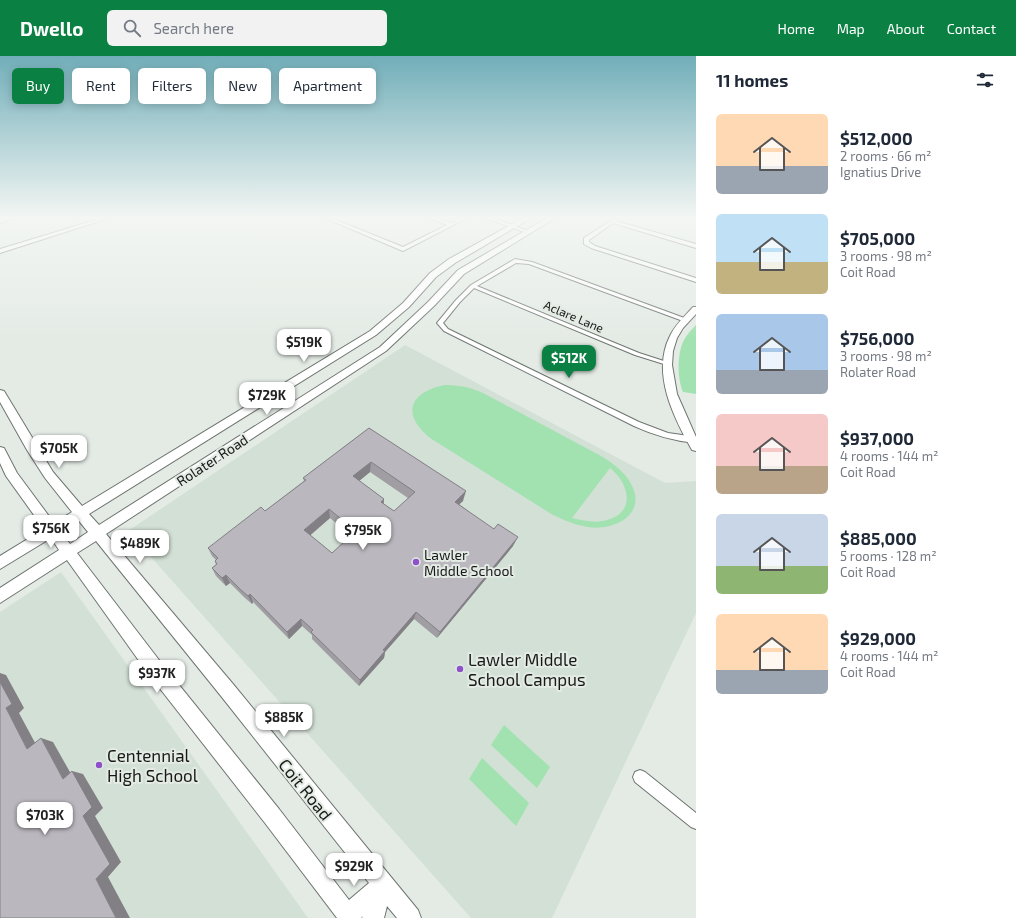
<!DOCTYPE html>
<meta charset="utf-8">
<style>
:root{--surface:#fff;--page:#f2f2f3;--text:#1f2937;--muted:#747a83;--accent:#0b8043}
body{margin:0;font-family:"Exo 2",sans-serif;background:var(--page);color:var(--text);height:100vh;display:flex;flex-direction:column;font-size:15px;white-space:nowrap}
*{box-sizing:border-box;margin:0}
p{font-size:13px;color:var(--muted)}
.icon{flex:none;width:22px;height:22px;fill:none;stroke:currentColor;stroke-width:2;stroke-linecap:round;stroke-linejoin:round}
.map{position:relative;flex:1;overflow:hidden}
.drawer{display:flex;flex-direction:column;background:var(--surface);width:320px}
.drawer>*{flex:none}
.hud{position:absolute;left:12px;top:12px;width:380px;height:36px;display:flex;gap:8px}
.price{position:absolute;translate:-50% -34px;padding:0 9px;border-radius:8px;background:#fff;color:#222;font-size:13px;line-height:26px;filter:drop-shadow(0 1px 2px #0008)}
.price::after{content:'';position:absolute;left:50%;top:24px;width:12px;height:9px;margin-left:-6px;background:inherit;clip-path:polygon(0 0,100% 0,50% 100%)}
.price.active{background:var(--accent);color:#fff}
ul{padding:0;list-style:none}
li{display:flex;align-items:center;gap:12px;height:100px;padding:0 20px}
li span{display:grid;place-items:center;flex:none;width:112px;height:80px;border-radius:6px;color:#555}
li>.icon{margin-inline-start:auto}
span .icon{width:48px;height:48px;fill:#fffc;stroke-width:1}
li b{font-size:17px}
h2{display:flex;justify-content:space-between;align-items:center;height:48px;padding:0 20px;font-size:17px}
.tag{padding:0 14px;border-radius:6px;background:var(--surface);box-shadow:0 2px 10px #0003;font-size:14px;line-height:36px}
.tag.active{background:var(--accent);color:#fff}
header{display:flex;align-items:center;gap:24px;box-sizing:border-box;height:56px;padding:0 20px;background:var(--accent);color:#fff}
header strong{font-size:19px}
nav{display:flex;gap:22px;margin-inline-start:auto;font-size:14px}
.search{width:280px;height:36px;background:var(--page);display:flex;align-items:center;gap:10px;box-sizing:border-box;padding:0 14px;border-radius:6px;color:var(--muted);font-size:15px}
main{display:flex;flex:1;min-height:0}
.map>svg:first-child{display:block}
.built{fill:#d2e0d5}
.green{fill:#a1e2b0;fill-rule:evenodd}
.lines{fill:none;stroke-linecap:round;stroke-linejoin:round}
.street-casing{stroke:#6e746f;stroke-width:2}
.secondary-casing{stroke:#6e746f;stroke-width:2}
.street{fill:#fff;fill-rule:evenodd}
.secondary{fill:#fff;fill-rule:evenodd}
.wall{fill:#a09da3;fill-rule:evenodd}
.shaded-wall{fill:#828085}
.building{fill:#bab7be;stroke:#828085;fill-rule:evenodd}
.poi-dot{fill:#8d52c9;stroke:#e4ebe5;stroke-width:1.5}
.labels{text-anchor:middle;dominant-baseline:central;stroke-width:4;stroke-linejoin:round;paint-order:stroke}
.far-street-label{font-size:12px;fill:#171917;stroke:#e4ebe5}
.street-label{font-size:14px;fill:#171917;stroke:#e4ebe5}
.poi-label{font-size:14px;fill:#171917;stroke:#e4ebe5;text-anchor:start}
.near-poi-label{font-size:17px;fill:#171917;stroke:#e4ebe5;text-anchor:start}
.near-street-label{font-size:17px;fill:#171917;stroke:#e4ebe5}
</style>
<header>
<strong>Dwello</strong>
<div class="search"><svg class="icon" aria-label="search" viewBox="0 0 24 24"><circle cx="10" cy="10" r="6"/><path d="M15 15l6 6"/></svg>Search here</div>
<nav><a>Home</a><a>Map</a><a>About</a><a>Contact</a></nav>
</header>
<main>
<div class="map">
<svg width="696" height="862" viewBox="0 0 696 862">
<rect width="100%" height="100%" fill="#e4ebe5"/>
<!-- built -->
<g class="built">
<polygon points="405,289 665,427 696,425 696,557 552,862 471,862 128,475"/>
<polygon points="61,516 308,862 0,862 0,556"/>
</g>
<!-- green -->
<g class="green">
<path d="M696,269V338L683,336C677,322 677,297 684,284C687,278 692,273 696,269Z"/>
<path d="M444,329C458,329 470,331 483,337L601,400C614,408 627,417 633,432C645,461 611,475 588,471C575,469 564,464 553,459L430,382C401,358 409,337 444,329ZM610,412C631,429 636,459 603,465C592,467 582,464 572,462Z"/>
<polygon points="504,669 550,711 537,732 491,689"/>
<polygon points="482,702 529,747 516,770 469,723"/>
</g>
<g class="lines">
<defs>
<g id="street">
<polygon points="8,162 15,162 0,167 0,164"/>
<polygon points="102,162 109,162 0,197 0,193"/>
<polygon points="325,162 331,162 403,191 447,169 429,162 436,162 451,167 461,162 467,162 403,195"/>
<polygon points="486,162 493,162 531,176 527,177"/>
<polygon points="615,162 620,162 616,165 696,188 696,192 613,167 589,184 589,186 595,190 696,222 696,226 591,192 584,188 584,182"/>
<path d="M515,203L532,206L687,263V265H683L529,208L516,207L477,230L639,297L670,307L667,309L635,299L474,232L460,246L443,267L448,273L639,366L668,377L696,381V387C674,385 654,379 634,370L444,275L437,267L456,244L471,229Z"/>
<polygon points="640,714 645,716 696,757 696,773 691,771 635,726 633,721 635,716"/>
</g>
<g id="secondary">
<path d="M523,162H531L455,207L436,221L409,251L376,279L89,458L99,469L380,291L428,246L458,214L547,162H555L464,218L434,250L386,295L106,478L233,628L418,854L421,862H397L387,850L384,862H362L363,860L361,862H337L265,767L147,616L67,504L0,547V532L59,494L51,482L0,513V500L44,473L6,420L0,407V391L4,392L17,417L54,467L72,456L45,422L27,394L0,346V334L4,335L53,416L82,450L370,275L403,247L430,217L449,203ZM79,465L88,476L70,488L61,476ZM96,485L221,640L369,827L349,844L279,753L159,604L77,497Z"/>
<path d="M693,251H696V258L683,272L677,282L673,295L672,309L677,338L696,381V395L692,394C674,362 651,317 670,280C675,269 685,260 693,251Z"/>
</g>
</defs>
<!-- street casing -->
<use href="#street" class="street-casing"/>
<!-- secondary casing -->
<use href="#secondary" class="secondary-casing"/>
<!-- street -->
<use href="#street" class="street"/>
<!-- secondary -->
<use href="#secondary" class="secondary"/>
</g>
<!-- wall -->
<path class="wall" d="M369,372L463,445L459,448L513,490L437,582L414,563L385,596L384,602L359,630L312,583V579L302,570L289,583L253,546L252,548L245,542L230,527L226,530L216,520L212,512L216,509L215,505L216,504L212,500L208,492L265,455L304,425L303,422ZM370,416L408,442L394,455L384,448V443L359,425ZM330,462L351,480L332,497L310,479Z"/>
<!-- shaded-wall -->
<g class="shaded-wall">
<polygon points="371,406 370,416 353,430 353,420"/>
<polygon points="466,435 463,445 452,455 455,446"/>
<polygon points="384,443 383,452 381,446"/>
<polygon points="329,453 330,462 306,483 304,474"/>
<polygon points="518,481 513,490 437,582 440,576"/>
<polygon points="226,519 230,527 226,530 222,522"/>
<polygon points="250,538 253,546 252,548 248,540"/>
<polygon points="416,556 414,563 385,596 384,602 359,630 360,624 383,594"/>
<polygon points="301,563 302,570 289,583 287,576"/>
<polygon points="0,617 6,619 24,652 19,657 40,696 27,693 6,652 0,626"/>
<polygon points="41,682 53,686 75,725 63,723"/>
<polygon points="72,715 83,718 103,752 95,760 121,806 108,821 130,862 116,862 96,823 83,760"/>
</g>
<!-- building -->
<g class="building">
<path d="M369,372L466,435L455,446L494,473L498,468L518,481L440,576L416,556L383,594L385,595L360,624L311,576L313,574L301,563L287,576L250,538L248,540L241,534L226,519L222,522L212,512L217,508L215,505L218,502L208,492L261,451L265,455L306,424L303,422ZM371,406L415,436L394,455L381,446L384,443L353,420ZM329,453L356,475L332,497L304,474Z"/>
<polygon points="0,626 12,648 6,652 27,693 41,682 63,723 72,715 92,751 83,760 110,808 96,823 116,862 0,862"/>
</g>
<!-- sky -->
<linearGradient id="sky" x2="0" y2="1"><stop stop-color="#71aeb9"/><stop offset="0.57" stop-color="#f3f6f3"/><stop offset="1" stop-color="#f3f6f3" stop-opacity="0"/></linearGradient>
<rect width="696" height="283" fill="url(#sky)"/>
<!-- markers -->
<g class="poi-dot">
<circle cx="416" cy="506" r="4"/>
<circle cx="460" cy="613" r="4"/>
<circle cx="99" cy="709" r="4"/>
</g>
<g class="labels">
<!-- far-street labels -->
<g class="far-street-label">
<text transform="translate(574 260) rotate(23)">Aclare Lane</text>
</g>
<!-- street labels -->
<g class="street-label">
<text transform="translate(212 404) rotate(-33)">Rolater Road</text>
</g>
<!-- poi labels -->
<g class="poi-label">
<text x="424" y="498">Lawler<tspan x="424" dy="16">Middle School</tspan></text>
</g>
<!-- near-poi labels -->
<g class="near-poi-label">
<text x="468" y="603">Lawler Middle<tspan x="468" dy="20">School Campus</tspan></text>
<text x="107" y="699">Centennial<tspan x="107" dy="20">High School</tspan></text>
</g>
<!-- near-street labels -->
<g class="near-street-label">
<text transform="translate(306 733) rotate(51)">Coit Road</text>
</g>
</g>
</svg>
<b class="price" style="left:304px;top:307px">$519K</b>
<b class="price active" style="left:569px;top:323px">$512K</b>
<b class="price" style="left:267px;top:360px">$729K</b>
<b class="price" style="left:59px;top:413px">$705K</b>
<b class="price" style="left:51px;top:493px">$756K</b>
<b class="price" style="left:363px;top:495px">$795K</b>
<b class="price" style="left:140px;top:508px">$489K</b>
<b class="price" style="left:157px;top:638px">$937K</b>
<b class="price" style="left:284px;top:682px">$885K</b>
<b class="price" style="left:45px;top:780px">$703K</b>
<b class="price" style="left:354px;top:831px">$929K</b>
<div class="hud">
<a class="tag active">Buy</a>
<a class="tag">Rent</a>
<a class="tag">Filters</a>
<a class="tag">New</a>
<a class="tag">Apartment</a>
</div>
</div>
<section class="drawer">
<h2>11 homes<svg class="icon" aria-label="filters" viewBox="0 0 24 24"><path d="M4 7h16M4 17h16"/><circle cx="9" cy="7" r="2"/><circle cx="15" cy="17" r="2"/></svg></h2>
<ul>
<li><span style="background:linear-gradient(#ffd9b3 65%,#9aa5b1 0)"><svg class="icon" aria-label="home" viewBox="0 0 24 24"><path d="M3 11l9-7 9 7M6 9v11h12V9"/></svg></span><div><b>$512,000</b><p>2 rooms · 66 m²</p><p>Ignatius Drive</p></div></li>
<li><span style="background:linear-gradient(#bfe0f5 60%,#c2b280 0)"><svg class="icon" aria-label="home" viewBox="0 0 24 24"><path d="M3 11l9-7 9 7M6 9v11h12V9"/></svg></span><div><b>$705,000</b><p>3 rooms · 98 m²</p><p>Coit Road</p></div></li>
<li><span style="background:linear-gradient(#a9c7e8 70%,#9aa5b1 0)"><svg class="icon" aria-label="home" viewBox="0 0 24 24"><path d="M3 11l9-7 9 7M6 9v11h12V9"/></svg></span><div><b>$756,000</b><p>3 rooms · 98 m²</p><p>Rolater Road</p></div></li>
<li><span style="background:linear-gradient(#f6c9c9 65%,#b9a48a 0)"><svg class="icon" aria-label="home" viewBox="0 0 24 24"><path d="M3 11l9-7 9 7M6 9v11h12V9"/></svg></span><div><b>$937,000</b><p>4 rooms · 144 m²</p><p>Coit Road</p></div></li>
<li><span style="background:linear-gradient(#c9d6e8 65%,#8fb573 0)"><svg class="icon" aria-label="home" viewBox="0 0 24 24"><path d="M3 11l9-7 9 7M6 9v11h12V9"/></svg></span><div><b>$885,000</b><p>5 rooms · 128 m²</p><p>Coit Road</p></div></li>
<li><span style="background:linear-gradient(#ffd9b3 70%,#9aa5b1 0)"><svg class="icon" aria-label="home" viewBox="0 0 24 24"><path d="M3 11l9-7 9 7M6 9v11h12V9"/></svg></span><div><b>$929,000</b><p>4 rooms · 144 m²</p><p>Coit Road</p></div></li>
</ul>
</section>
</main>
